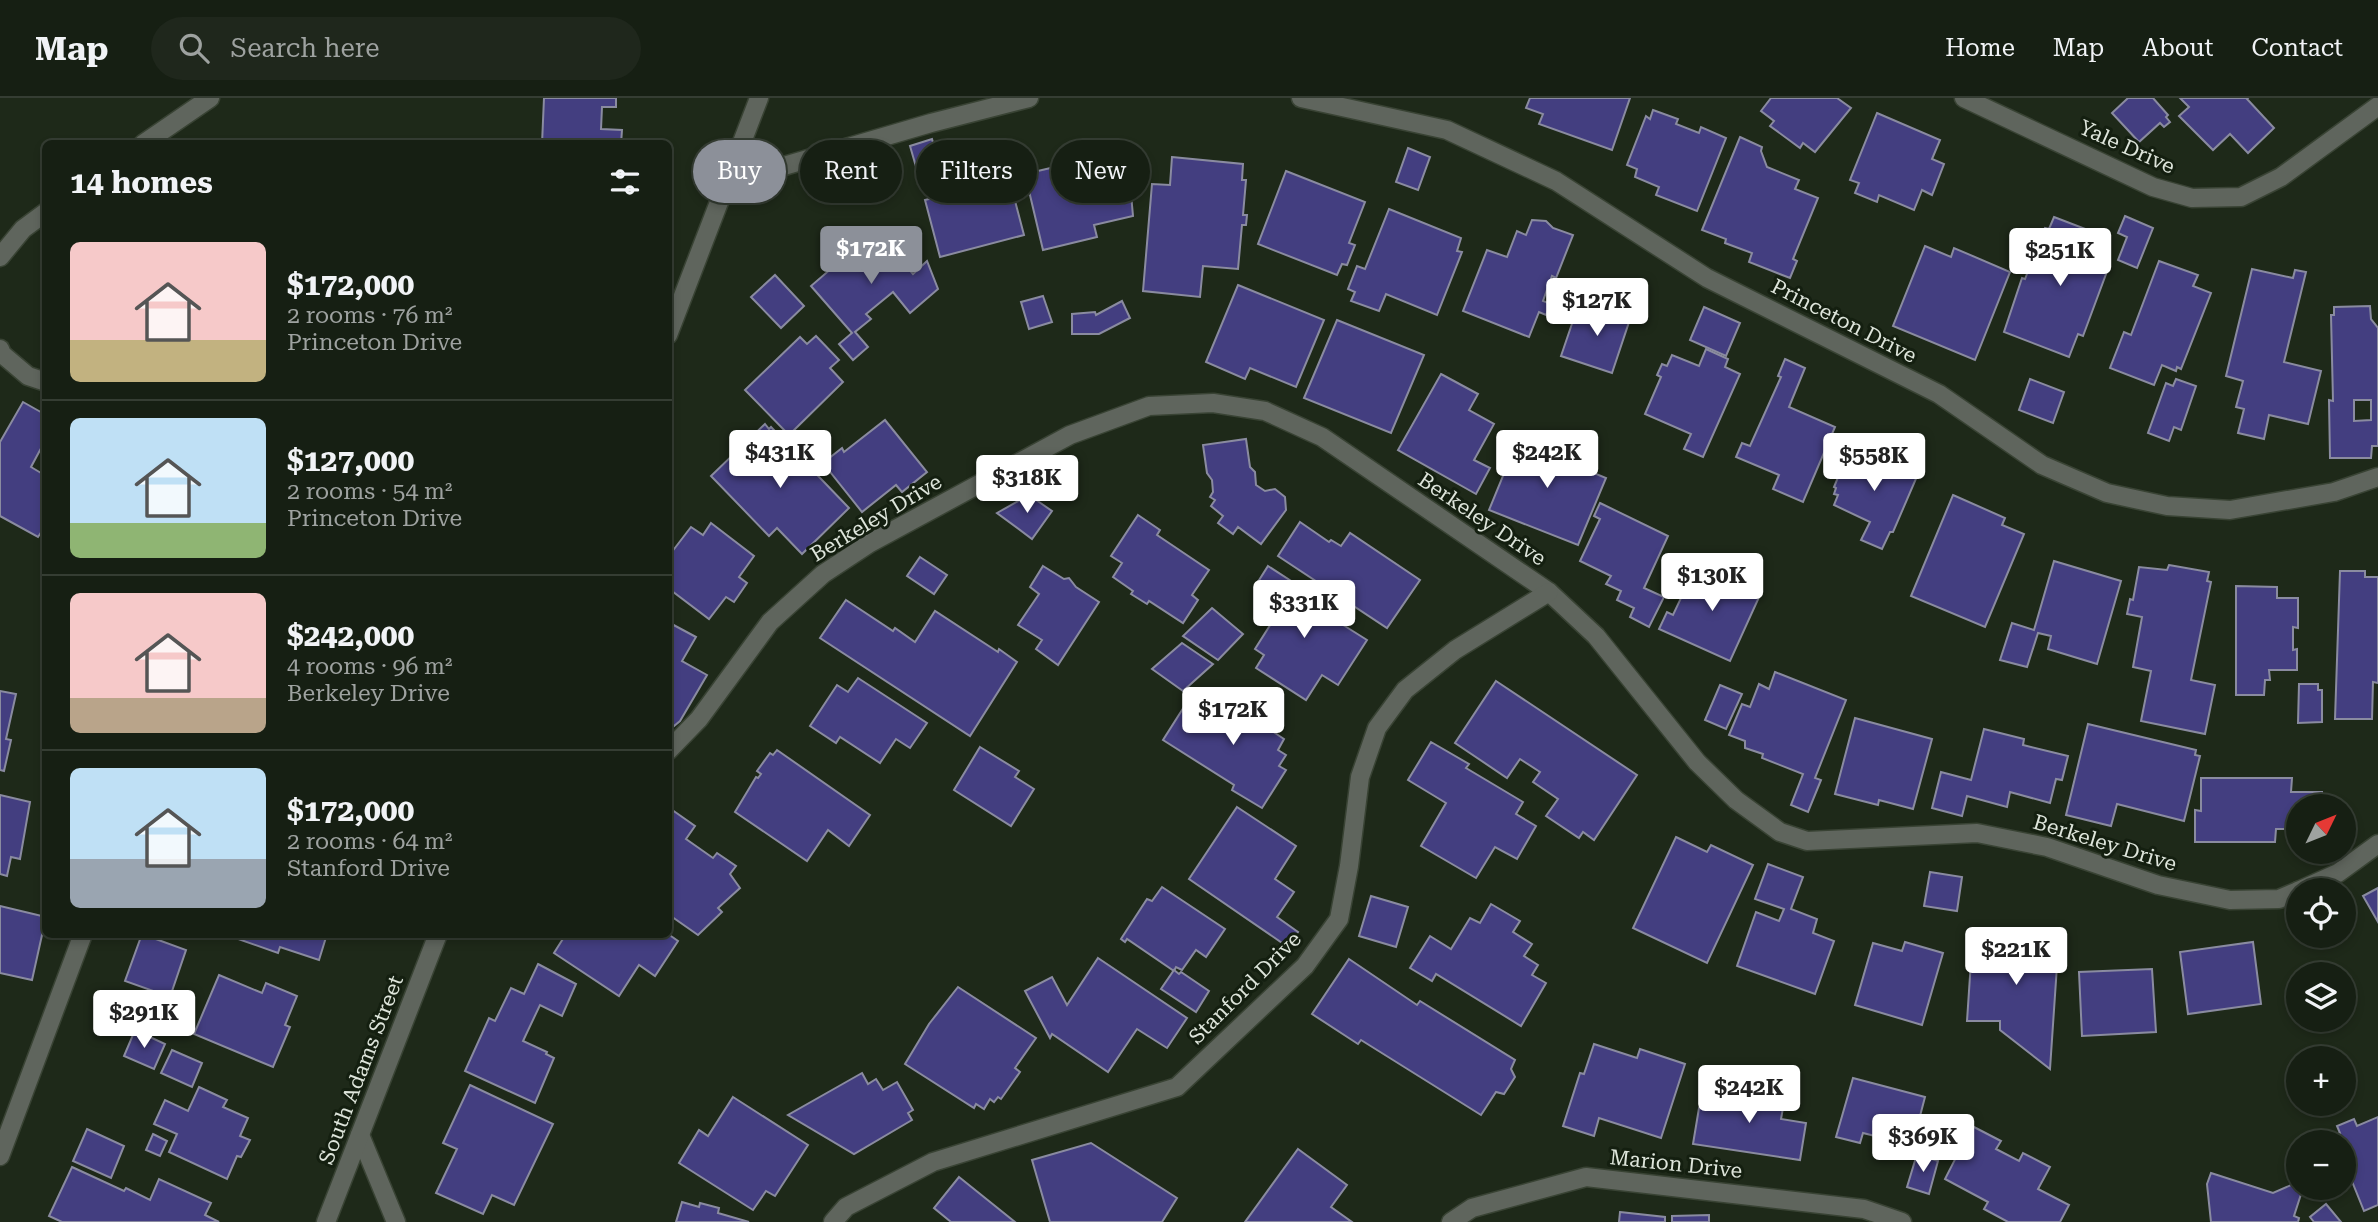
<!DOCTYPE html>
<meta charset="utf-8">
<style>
:root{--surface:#161f13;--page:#1f271c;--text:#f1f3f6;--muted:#9ea2a0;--line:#353d33;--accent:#8c9099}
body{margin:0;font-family:"Roboto Serif",serif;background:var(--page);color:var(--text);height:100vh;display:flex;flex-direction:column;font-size:26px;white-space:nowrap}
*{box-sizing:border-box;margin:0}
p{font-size:23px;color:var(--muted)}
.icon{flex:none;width:38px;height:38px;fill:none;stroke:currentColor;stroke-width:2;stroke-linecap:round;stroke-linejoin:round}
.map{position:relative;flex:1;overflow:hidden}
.details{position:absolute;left:42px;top:42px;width:630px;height:798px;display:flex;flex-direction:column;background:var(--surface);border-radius:10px;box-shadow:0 4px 10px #0003,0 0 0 2px var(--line)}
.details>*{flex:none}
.banner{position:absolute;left:693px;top:42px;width:665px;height:63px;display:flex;gap:14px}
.needle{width:46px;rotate:47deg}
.fabs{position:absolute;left:2286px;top:696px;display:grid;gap:14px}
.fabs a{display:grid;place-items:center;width:70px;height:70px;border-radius:50%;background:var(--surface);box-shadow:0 4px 10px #0003,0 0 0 2px var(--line);font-size:35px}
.price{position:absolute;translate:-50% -60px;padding:0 16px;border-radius:7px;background:#fff;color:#222;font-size:23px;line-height:46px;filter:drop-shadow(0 2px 4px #0008)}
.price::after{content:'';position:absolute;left:50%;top:42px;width:21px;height:16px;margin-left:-10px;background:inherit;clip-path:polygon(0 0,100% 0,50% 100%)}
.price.selected{background:var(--accent);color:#fff}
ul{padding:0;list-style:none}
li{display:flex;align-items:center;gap:21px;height:175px;padding:0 28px}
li+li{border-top:2px solid var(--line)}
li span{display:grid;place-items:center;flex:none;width:196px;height:140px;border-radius:10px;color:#555}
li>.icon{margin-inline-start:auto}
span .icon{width:84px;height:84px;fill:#fffc;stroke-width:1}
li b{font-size:30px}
h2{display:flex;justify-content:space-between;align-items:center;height:84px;padding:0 28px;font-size:30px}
.pill{padding:0 24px;border-radius:32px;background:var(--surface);box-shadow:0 4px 10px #0003,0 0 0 2px var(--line);font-size:24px;line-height:63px}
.pill.selected{background:var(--accent);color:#fff}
header{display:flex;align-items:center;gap:42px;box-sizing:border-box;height:98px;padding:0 35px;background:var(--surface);border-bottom:2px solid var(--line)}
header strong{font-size:33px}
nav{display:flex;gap:38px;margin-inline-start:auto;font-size:24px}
.search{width:490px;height:63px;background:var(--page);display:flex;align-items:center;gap:18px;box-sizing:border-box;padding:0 24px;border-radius:38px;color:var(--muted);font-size:26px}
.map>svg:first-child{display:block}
.building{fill:#433e80;stroke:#8a8ba0;stroke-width:2;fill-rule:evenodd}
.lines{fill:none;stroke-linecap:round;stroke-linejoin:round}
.minor-casing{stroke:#394334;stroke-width:21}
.tertiary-casing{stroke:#394334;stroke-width:21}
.minor{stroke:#5f655d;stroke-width:18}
.tertiary{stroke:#5f655d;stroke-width:18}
.labels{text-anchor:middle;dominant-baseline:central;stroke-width:6;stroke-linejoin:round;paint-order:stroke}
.street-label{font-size:21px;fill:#dee5db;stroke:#141f10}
</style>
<header>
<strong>Map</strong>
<div class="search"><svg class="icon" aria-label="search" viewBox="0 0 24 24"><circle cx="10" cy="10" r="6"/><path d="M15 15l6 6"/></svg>Search here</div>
<nav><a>Home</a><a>Map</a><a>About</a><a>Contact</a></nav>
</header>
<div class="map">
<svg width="2378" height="1124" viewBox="0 0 2378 1124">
<rect width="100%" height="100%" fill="#1e2919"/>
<!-- building -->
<g class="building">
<polygon points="544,0 616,0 616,9 602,9 601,31 622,32 621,46 542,46"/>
<polygon points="1530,0 1630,0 1612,52 1539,26 1543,16 1526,10"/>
<polygon points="1771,0 1837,0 1851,10 1815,54 1803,45 1800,50 1770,28 1774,23 1761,13"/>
<polygon points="2128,0 2153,0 2168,17 2166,19 2170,24 2164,29 2160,25 2139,44 2112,15"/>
<polygon points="2180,0 2248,0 2247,1 2274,30 2248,55 2230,36 2213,52 2179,18 2189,9"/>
<polygon points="1653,12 1678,21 1676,26 1699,35 1701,29 1726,40 1697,113 1656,97 1659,89 1635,79 1637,71 1627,67 1646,18 1650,21"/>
<polygon points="1877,15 1940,42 1932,61 1944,66 1932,97 1922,92 1914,112 1879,97 1877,104 1855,95 1859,85 1850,82"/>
<polygon points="1740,39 1762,49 1761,53 1767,69 1799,82 1795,91 1818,100 1793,161 1797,163 1790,180 1749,164 1752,155 1725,145 1726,141 1702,132"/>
<polygon points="932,41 943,80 921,86 910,48"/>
<polygon points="668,50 671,50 670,75 668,75"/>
<polygon points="1408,50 1430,59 1418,92 1396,84"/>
<polygon points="1127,52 1133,118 1094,127 1097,139 1043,152 1025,76"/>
<polygon points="1172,59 1243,66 1242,82 1246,82 1243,117 1247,117 1246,127 1242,127 1238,171 1203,168 1200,199 1143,193 1152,86 1170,87"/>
<polygon points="1286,73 1365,104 1349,145 1355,147 1347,167 1342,166 1337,177 1258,146"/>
<polygon points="1009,80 1024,137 940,159 925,102"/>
<polygon points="1389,111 1461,140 1457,153 1462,154 1437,217 1386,196 1379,213 1351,203 1355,194 1348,191 1357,168 1365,171"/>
<polygon points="2125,118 2153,130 2137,170 2118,162 2127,139 2118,135"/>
<polygon points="2054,119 2109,140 2103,156 2108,158 2105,166 2109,168 2083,238 2078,236 2069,259 2004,234 2022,180 2025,181 2045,130 2049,131"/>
<polygon points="1532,122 1546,123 1553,130 1573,137 1556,180 1552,178 1543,203 1551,206 1546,217 1539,214 1529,239 1463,213 1487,152 1507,159 1517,133 1526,137"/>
<polygon points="876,133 913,176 927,163 938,191 910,215 893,194 866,216 871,221 855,234 868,249 853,262 839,246 852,235 811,188 847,157 841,151 852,142 858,149"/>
<polygon points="1925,148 1951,159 1954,150 2010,174 1975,262 1893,228"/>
<polygon points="2159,163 2198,177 2193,188 2211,195 2181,271 2177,269 2176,273 2162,267 2154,287 2110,270 2124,234 2131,237"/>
<polygon points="2252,171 2293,180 2295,172 2306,174 2284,264 2321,273 2308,326 2269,317 2264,341 2238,335 2244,311 2236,309 2243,283 2226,278"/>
<polygon points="775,177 804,208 781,230 751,199"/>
<polygon points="1238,187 1324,222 1296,289 1250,270 1245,281 1206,264"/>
<polygon points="1043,198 1052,224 1029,231 1021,204"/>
<polygon points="1122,203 1130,220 1099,236 1072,236 1072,216 1095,214 1096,217"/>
<polygon points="1602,208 1631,218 1612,275 1561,258 1577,211 1598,219"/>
<path d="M2370,208L2371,221L2378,230V348H2372L2371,360H2330L2329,302L2333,303L2331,217H2334V209ZM2354,302H2371V322L2354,323Z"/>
<polygon points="1704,209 1740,225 1726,258 1690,242"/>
<polygon points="1337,222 1424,257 1391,335 1304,300"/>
<polygon points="816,238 839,262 830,270 843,284 789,337 745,292 800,239 807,246"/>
<polygon points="1706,251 1728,261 1725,269 1740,276 1703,359 1684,351 1691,336 1645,316 1661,279 1657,277 1662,266 1667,268 1672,257 1699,268"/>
<polygon points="1785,261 1805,270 1789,309 1835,329 1803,404 1773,391 1779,377 1736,359 1742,345 1750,348 1781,279 1778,278"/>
<polygon points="1441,276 1478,296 1469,312 1494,326 1474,362 1490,370 1476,396 1398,352"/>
<polygon points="2030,281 2064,294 2053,325 2019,312"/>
<polygon points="2176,281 2196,288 2181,332 2174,329 2169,343 2148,335 2166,285 2173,288"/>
<polygon points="23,304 46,317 46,341 31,369 46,378 46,427 38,439 0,418 0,344"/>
<polygon points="885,322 927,374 902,394 896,387 862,414 823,365 842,350 844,354"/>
<polygon points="765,326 769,331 771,329 849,410 802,456 777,430 769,438 711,378"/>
<polygon points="1521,334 1563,351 1560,361 1606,380 1578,447 1489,412"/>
<polygon points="1246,341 1250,369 1255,374 1256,387 1265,393 1275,391 1285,399 1286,412 1261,446 1238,429 1233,436 1218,425 1223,418 1211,408 1215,402 1210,399 1213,394 1212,382 1207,375 1203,347"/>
<polygon points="1851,348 1918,376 1893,434 1890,434 1882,451 1861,442 1870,424 1834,407 1838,397 1834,396 1836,390 1834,389"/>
<polygon points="1029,397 1052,413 1032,441 997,415"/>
<polygon points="1953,397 2005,420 2002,427 2024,436 1985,529 1911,498"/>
<polygon points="1600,405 1668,438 1644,490 1664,499 1649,529 1630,519 1634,510 1617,502 1621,493 1606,486 1611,478 1580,463 1600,421 1594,418"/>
<polygon points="1138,417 1160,432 1157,437 1209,472 1192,497 1198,502 1183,525 1149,503 1147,506 1131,496 1133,493 1113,479 1122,465 1111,458"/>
<polygon points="1300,424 1329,444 1331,442 1341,448 1350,435 1420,482 1387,530 1278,458"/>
<polygon points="711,425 754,458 739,479 747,485 734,504 726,499 709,521 668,490 668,459 691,429 703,437"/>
<polygon points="920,459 947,477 934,496 907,478"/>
<polygon points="2054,463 2121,483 2097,566 2048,551 2051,538 2038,535 2027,569 2000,562 2012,525 2034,532"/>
<polygon points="1698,464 1733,481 1732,484 1760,497 1730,563 1659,531 1667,514 1673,517"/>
<polygon points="2169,467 2209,474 2207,483 2211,484 2191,582 2215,587 2205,636 2141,623 2151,573 2133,569 2142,519 2127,516 2130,501 2133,502 2139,469 2167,472"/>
<polygon points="1043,468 1064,481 1069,480 1076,489 1099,504 1058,567 1036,551 1042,542 1018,527 1039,496 1030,489"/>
<polygon points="1268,468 1305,492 1300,500 1315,509 1317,505 1326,511 1324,515 1367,542 1338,587 1322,577 1306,602 1256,570 1264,557 1255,551 1284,505 1256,487"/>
<polygon points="2340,473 2365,473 2365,479 2378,479 2378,585 2373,584 2372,621 2335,621"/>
<polygon points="2236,488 2277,489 2277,500 2298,500 2298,530 2293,529 2293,552 2297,551 2297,572 2269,572 2270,582 2265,582 2264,597 2236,597"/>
<polygon points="846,502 893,533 895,530 915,544 935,513 998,554 999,551 1017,564 970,638 820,540"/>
<polygon points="1212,510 1243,536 1218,562 1183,538"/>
<polygon points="668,524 696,539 682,563 707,577 680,623 668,633"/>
<polygon points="1182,545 1213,566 1183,593 1152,571"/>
<polygon points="1775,574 1846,602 1815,680 1821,682 1808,714 1791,707 1803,676 1762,660 1763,656 1745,650 1745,643 1729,637 1742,606 1750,609 1759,586 1769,591"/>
<polygon points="858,580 927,625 910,650 896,641 880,665 840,639 836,645 810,628 837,587 848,594"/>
<polygon points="1496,583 1637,677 1594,742 1583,734 1579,740 1546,718 1558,701 1533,684 1540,674 1520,661 1507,680 1455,645"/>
<polygon points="2299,586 2318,586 2318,592 2322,592 2322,624 2298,625"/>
<polygon points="1720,587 1742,596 1726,631 1705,622"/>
<polygon points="0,593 16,596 6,641 11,642 4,673 0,672"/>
<polygon points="1191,598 1228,622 1235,611 1253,620 1262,605 1282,617 1272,633 1284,641 1278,652 1286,657 1279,668 1286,672 1262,710 1232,692 1234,687 1163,642"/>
<polygon points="1855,620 1932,641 1913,711 1879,702 1878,707 1835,696"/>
<polygon points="2088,626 2196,652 2195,657 2200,658 2184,723 2117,706 2111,728 2066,717"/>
<polygon points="1984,631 2024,641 2023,647 2068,658 2062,682 2056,681 2050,705 2010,694 2007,709 1967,698 1962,718 1932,710 1941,674 1971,682"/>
<polygon points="1431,644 1469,666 1466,670 1523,704 1516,716 1536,728 1517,761 1495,749 1476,780 1421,748 1446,705 1408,682"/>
<polygon points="980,649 1019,673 1015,679 1034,691 1011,728 954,692"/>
<polygon points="777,652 870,717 849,748 828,732 807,763 735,714 756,679 758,680 761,676 757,673 770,655 773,657"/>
<polygon points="2201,680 2292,680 2291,694 2322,694 2322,709 2298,709 2298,731 2276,731 2275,744 2195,744 2195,712 2201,713"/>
<polygon points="0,697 30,704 20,761 11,759 7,778 0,776"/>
<polygon points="668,709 695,728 686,741 713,760 717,755 736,768 730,776 740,790 718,810 722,814 698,837 668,816"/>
<polygon points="1237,709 1296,748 1275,781 1294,794 1277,819 1298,834 1288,849 1189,781"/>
<polygon points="1676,739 1707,754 1711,747 1753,767 1707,865 1633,830"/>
<polygon points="1768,766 1803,779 1791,811 1817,821 1813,835 1834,843 1815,896 1737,868 1756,814 1779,823 1784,811 1755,801"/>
<polygon points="1930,774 1962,779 1957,813 1924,808"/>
<polygon points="1162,789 1225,831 1206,859 1196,852 1182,872 1176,869 1174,873 1127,841 1125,844 1121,841 1147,801 1152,803"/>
<polygon points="2378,790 2378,824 2363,798"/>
<polygon points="1371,798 1408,809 1396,849 1359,838"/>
<polygon points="1491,806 1520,823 1513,834 1532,846 1524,858 1538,867 1532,877 1546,885 1521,928 1436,876 1432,883 1410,870 1430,838 1451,851 1470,820 1480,825"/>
<polygon points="0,808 46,819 32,882 0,875"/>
<polygon points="1973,833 2059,838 2050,971 2000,932 2000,923 1967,923"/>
<polygon points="142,836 186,852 170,899 125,883"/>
<polygon points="224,836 327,836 319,862 280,849 278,855"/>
<polygon points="566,836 668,836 678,843 655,878 639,867 619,898 554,855"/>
<polygon points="1905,844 1943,855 1922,927 1855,907 1873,845 1902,853"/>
<polygon points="2253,844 2261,906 2188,916 2180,854"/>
<polygon points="1098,860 1187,920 1167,950 1137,931 1108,974 1052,936 1050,940 1025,893 1052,879 1067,907"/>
<polygon points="1349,861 1417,907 1420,903 1515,962 1511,971 1515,979 1504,996 1496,994 1481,1017 1361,942 1358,946 1312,916"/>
<polygon points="538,866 576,886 562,918 540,907 523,943 547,954 546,956 554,960 535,1005 465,973 489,920 495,923 511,890 524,896"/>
<polygon points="2152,871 2156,934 2082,938 2079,874"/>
<polygon points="1174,872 1179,876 1181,874 1209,893 1196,914 1161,891"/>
<polygon points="219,877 262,895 266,885 297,898 285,927 290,929 273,969 194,936"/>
<polygon points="958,889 1036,940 1015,970 1020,974 1001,1001 998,999 994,1004 990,1001 984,1011 976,1006 974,1010 905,966 929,926"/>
<polygon points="135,932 165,946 154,971 124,958"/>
<polygon points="1594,946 1637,960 1640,951 1685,966 1661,1040 1599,1020 1594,1038 1563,1028 1580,975 1584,976"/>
<polygon points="172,952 202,965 192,989 161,975"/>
<polygon points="862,975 868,986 876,981 883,992 897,984 913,1012 908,1015 912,1022 854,1056 788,1017"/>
<polygon points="1853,980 1925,999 1909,1060 1879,1052 1883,1040 1863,1035 1860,1045 1836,1039"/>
<polygon points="470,987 553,1026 514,1107 492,1097 483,1116 436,1095 457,1051 443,1045"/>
<polygon points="1712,988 1785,999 1781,1021 1806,1025 1800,1062 1693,1046 1699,1010 1709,1011"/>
<polygon points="199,989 227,1002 223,1009 248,1020 240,1038 250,1042 241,1059 237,1058 227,1081 169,1054 177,1036 154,1026 165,1002 188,1013"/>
<polygon points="733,999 808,1047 775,1098 766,1093 753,1112 679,1065 699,1032 708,1038"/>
<polygon points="2378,1019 2378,1107 2364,1113 2343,1061 2343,1045 2336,1045 2333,1037 2340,1035 2337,1028 2354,1021 2357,1028"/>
<polygon points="1972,1028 2001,1043 1996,1051 2019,1063 2023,1055 2050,1069 2038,1091 2069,1107 2060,1124 2008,1124 1984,1111 1988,1104 1945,1081"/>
<polygon points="87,1031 124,1048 111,1080 73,1063"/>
<polygon points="153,1036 167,1043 160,1058 146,1052"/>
<polygon points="1091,1045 1177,1100 1162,1124 1050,1124 1032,1062"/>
<polygon points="1298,1051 1347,1087 1331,1109 1352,1124 1245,1124"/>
<polygon points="1917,1056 1938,1063 1929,1096 1907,1089"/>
<polygon points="72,1069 124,1093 126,1090 150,1102 159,1081 211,1105 205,1117 219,1124 62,1124 49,1118"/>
<polygon points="2211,1075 2273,1095 2298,1084 2298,1090 2303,1090 2294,1118 2299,1120 2298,1124 2211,1124 2207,1086"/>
<polygon points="959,1079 1015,1124 951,1124 934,1110"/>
<polygon points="682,1104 699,1109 700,1105 719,1110 718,1115 749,1124 676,1124"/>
<polygon points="2326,1106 2341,1124 2314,1124 2310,1119"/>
<polygon points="1620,1114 1665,1119 1665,1124 1619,1124"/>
<polygon points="1709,1117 1709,1124 1672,1124 1672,1118"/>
</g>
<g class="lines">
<defs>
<g id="minor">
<polyline points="1301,0 1447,32 1556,83 1707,180 1939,296 2042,367 2107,395 2167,408 2230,412 2334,394 2378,379"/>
<polyline points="1964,0 2153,89 2192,100 2241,99 2281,79 2378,8"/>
<polyline points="143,46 210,0"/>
<polyline points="726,85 931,25 1029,0"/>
<polyline points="0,159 23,131 46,114"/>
<polyline points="0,251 2,256 28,278 46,284"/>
<polyline points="668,653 699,621 770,524 823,476 870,445 1070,337 1149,308 1213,305 1265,313 1322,339 1549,494 1596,538 1697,664 1736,702 1780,734 1807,743 1977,735 2047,749 2158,787 2230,802 2279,801 2298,793"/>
<polyline points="2298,793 2338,775 2378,746"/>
<polyline points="360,1037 396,1124"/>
<polyline points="0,1058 83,836"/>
<polyline points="833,1124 846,1109 933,1064 1177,989 1305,868 1339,821 1349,768 1360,679 1377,630 1405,592 1455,552 1549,494"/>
<polyline points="1451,1124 1472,1110 1586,1079 1864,1111 1902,1124"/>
</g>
<g id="tertiary">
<polyline points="668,237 759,0"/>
<polyline points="326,1124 438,836"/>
</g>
</defs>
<!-- minor casing -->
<use href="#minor" class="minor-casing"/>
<!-- tertiary casing -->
<use href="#tertiary" class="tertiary-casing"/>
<!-- minor -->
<use href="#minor" class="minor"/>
<!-- tertiary -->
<use href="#tertiary" class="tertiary"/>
</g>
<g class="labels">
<!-- street labels -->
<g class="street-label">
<text transform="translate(2127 49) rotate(24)">Yale Drive</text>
<text transform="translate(1844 223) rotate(27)">Princeton Drive</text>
<text transform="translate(876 420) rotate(-31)">Berkeley Drive</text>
<text transform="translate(1482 421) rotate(34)">Berkeley Drive</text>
<text transform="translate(2105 745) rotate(17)">Berkeley Drive</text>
<text transform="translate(1245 890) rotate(-45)">Stanford Drive</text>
<text transform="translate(361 972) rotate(-69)">South Adams Street</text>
<text transform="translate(1676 1066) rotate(6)">Marion Drive</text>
</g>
</g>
</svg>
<div class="fabs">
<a><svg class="needle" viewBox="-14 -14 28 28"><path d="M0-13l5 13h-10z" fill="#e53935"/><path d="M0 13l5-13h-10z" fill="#9ea2a0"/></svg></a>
<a><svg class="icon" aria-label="locate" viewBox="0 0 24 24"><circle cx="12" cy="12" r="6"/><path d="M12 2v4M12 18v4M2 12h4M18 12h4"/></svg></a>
<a><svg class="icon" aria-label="layers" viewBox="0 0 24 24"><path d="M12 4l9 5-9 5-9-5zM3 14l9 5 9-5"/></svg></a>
<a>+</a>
<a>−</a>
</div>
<b class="price selected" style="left:871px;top:188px">$172K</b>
<b class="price" style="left:2060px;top:190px">$251K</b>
<b class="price" style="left:1597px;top:240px">$127K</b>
<b class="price" style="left:780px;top:392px">$431K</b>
<b class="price" style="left:1547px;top:392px">$242K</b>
<b class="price" style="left:1874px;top:395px">$558K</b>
<b class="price" style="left:1027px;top:417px">$318K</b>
<b class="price" style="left:1712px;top:515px">$130K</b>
<b class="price" style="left:1304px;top:542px">$331K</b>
<b class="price" style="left:1233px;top:649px">$172K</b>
<b class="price" style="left:2016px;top:889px">$221K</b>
<b class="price" style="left:144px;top:952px">$291K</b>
<b class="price" style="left:1749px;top:1027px">$242K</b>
<b class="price" style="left:1923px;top:1076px">$369K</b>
<div class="banner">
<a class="pill selected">Buy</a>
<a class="pill">Rent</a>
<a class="pill">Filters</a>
<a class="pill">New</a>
</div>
<section class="details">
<h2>14 homes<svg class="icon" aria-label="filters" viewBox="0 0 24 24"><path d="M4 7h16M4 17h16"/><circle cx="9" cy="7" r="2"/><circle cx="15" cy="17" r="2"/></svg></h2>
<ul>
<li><span style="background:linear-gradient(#f6c9c9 70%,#c2b280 0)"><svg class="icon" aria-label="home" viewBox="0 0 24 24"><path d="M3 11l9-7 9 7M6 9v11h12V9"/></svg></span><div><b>$172,000</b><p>2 rooms · 76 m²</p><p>Princeton Drive</p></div></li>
<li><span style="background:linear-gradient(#bfe0f5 75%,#8fb573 0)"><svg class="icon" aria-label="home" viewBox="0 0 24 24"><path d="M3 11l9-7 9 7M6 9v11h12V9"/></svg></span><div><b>$127,000</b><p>2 rooms · 54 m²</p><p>Princeton Drive</p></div></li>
<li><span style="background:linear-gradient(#f6c9c9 75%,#b9a48a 0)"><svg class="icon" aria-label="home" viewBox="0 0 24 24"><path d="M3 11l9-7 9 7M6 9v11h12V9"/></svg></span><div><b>$242,000</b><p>4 rooms · 96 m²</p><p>Berkeley Drive</p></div></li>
<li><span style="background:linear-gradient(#bfe0f5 65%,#9aa5b1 0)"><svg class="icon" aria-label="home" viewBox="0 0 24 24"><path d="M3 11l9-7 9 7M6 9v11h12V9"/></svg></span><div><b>$172,000</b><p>2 rooms · 64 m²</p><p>Stanford Drive</p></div></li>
</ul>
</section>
</div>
